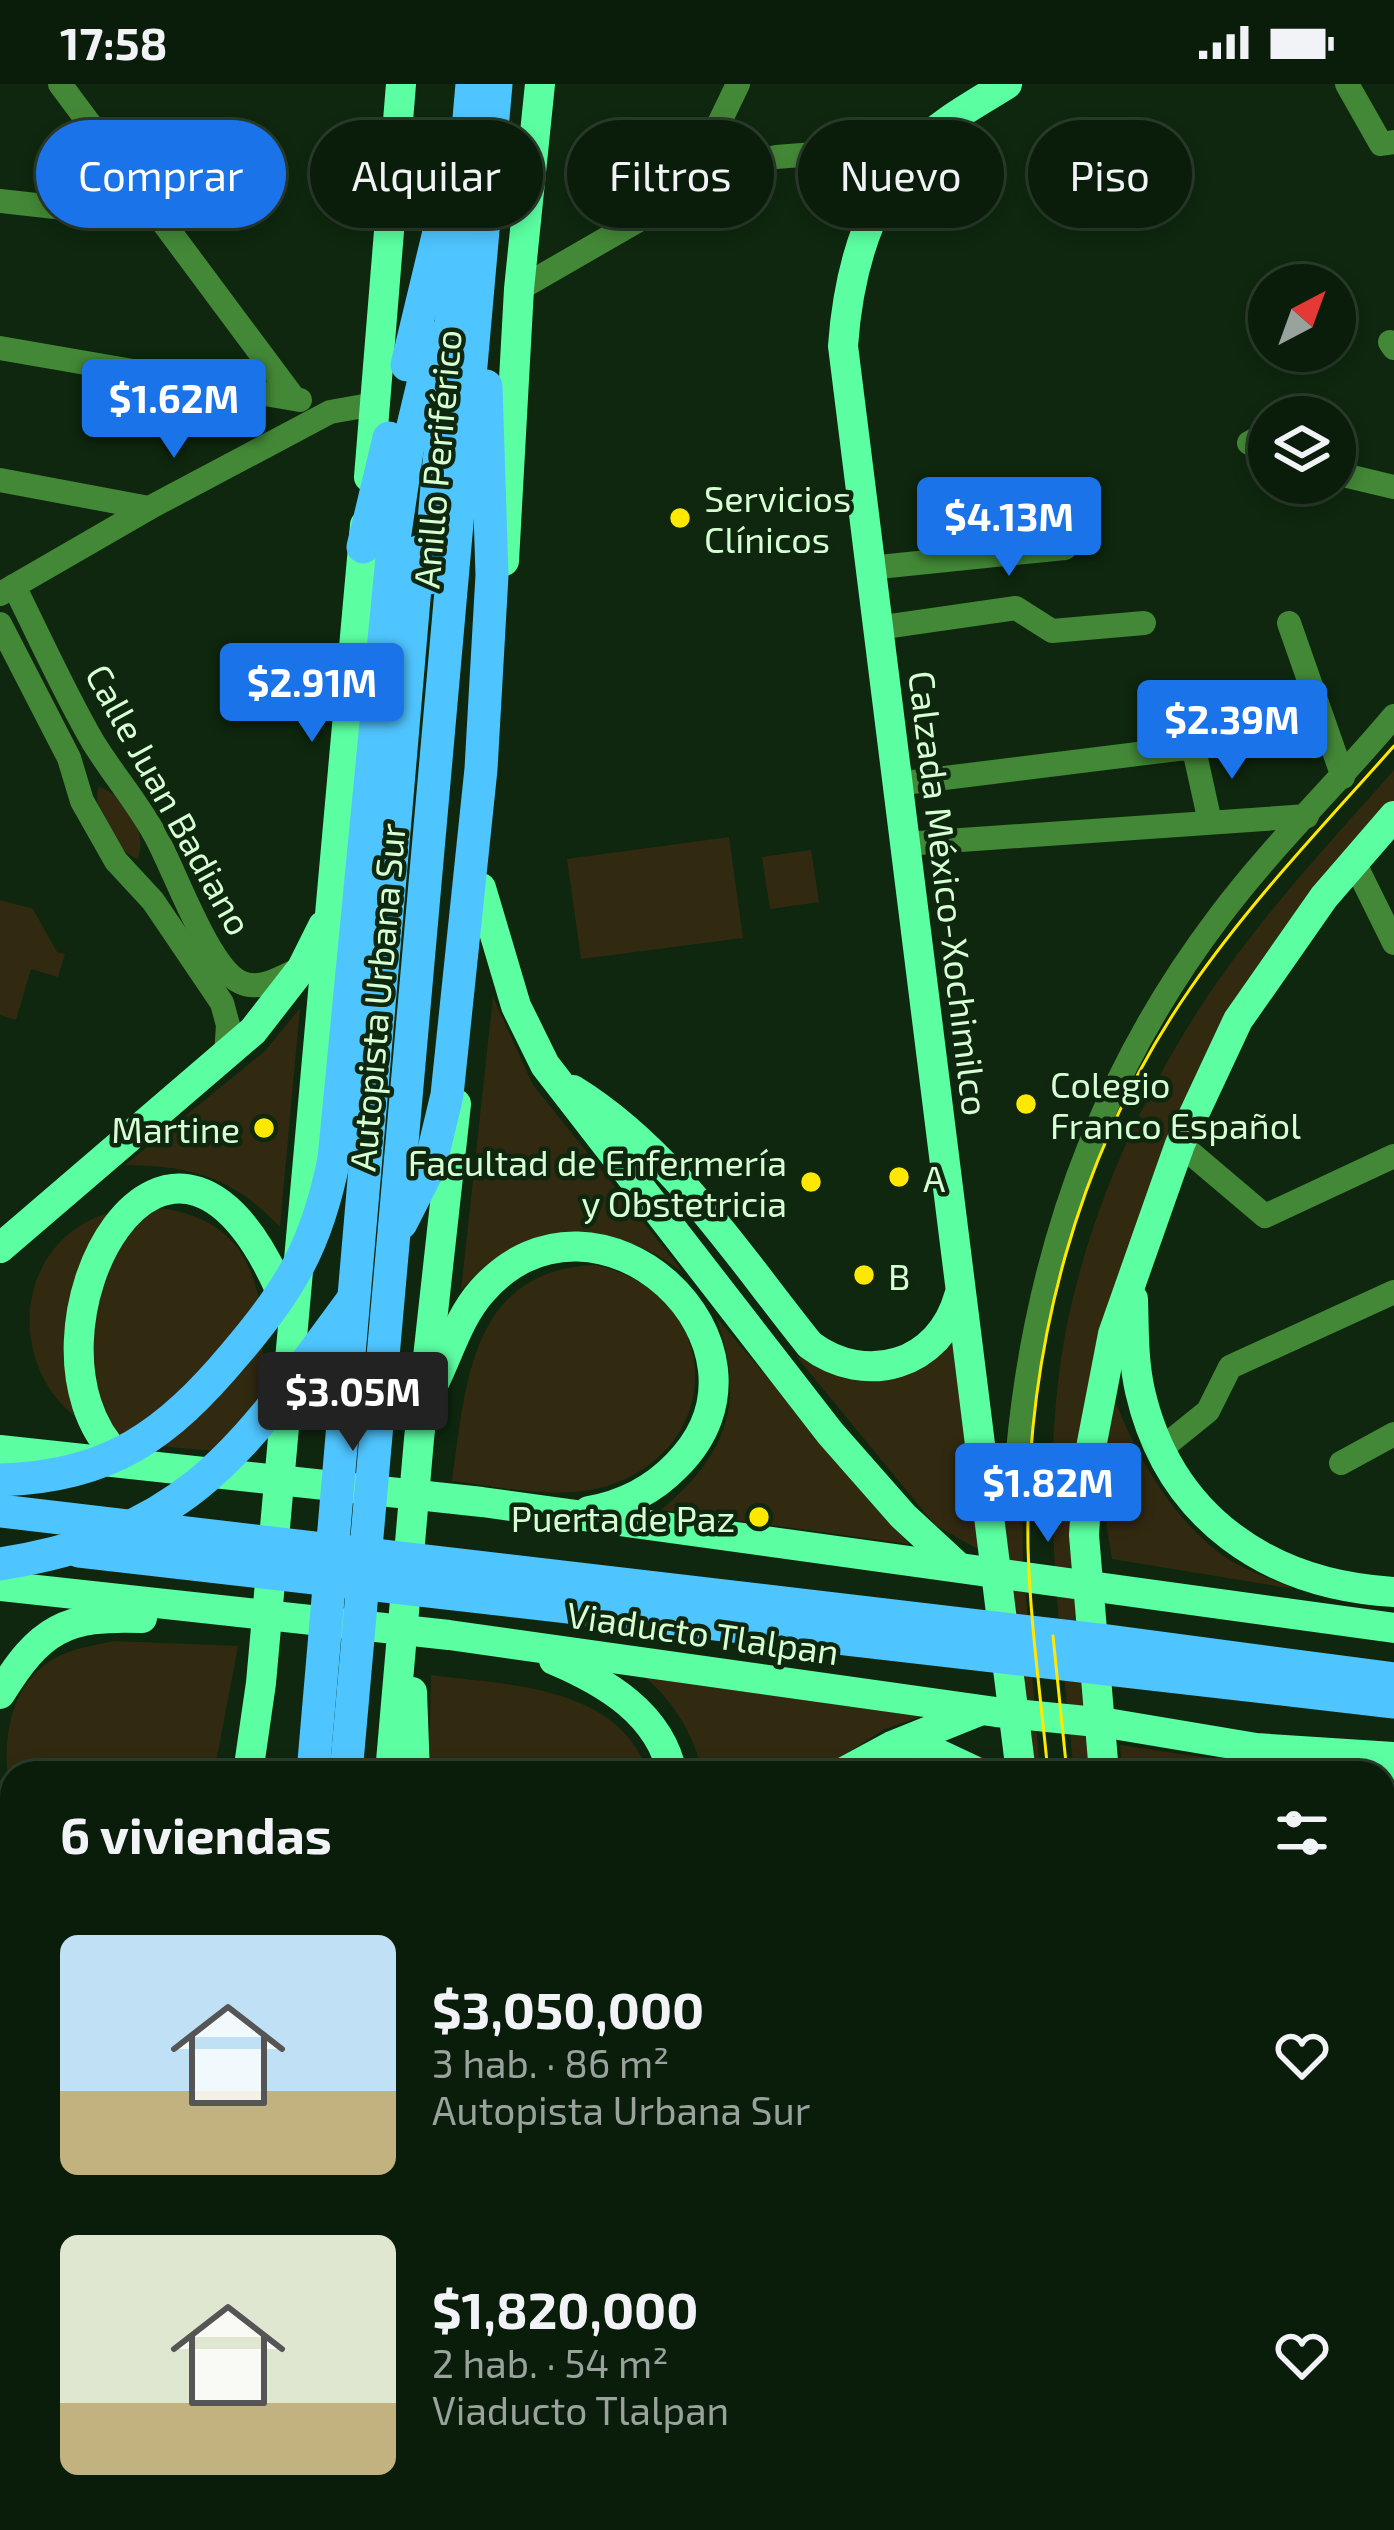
<!DOCTYPE html>
<html lang="es">
<meta charset="utf-8">
<style>
:root{--surface:#0a1d0a;--page:#182a18;--text:#f1f3f6;--muted:#99a29c;--line:#2a3b2b;--accent:#1a73e8}
body{margin:0;font-family:"Exo 2",sans-serif;background:var(--page);color:var(--text);height:100vh;display:flex;flex-direction:column;font-size:45px;white-space:nowrap}
*{box-sizing:border-box;margin:0}
p{font-size:39px;color:var(--muted)}
.icon{flex:none;width:66px;height:66px;fill:none;stroke:currentColor;stroke-width:2;stroke-linecap:round;stroke-linejoin:round}
.map{position:relative;flex:1;overflow:hidden}
.details{position:absolute;left:0px;top:1677px;width:1395px;height:771px;display:flex;flex-direction:column;background:var(--surface);border-radius:36px 36px 0 0;box-shadow:0 6px 18px #0003,0 0 0 3px var(--line)}
.details>*{flex:none}
.hud{position:absolute;left:36px;top:36px;width:1323px;height:108px;display:flex;gap:24px}
.needle{width:78px;rotate:41deg}
.fabs{position:absolute;left:1248px;top:180px;display:grid;gap:24px}
.fabs a{display:grid;place-items:center;width:108px;height:108px;border-radius:50%;background:var(--surface);box-shadow:0 6px 18px #0003,0 0 0 3px var(--line);font-size:60px}
.price{position:absolute;translate:-50% -102px;padding:0 27px;border-radius:12px;background:var(--accent);color:#fff;font-size:39px;line-height:78px;filter:drop-shadow(0 3px 6px #0008)}
.price::after{content:'';position:absolute;left:50%;top:72px;width:36px;height:27px;margin-left:-18px;background:inherit;clip-path:polygon(0 0,100% 0,50% 100%)}
.price.on{background:#222;color:#fff}
ul{padding:0;list-style:none}
li{display:flex;align-items:center;gap:36px;height:300px;padding:0 60px}
li span{display:grid;place-items:center;flex:none;width:336px;height:240px;border-radius:18px;color:#555}
li>.icon{margin-inline-start:auto}
span .icon{width:144px;height:144px;fill:#fffc;stroke-width:1}
li b{font-size:51px}
h2{display:flex;justify-content:space-between;align-items:center;height:144px;padding:0 60px;font-size:51px}
.tag{padding:0 42px;border-radius:54px;background:var(--surface);box-shadow:0 6px 18px #0003,0 0 0 3px var(--line);font-size:42px;line-height:108px}
.tag.on{background:var(--accent);color:#fff}
.status{display:flex;justify-content:space-between;align-items:center;height:84px;padding:0 60px;background:var(--surface);direction:ltr}
.status svg{height:33px;fill:currentColor}
.map>svg:first-child{display:block}
.green{fill:#312a11}
.lines{fill:none;stroke-linecap:round;stroke-linejoin:round}
.minor{stroke:#438837;stroke-width:24}
.major{stroke:#5bffa2;stroke-width:30}
.highway{stroke:#4fc5ff;stroke-width:33}
.tram{stroke:#ffe800;stroke-width:3}
.poi-dot{fill:#ffe800;stroke:#0e270e;stroke-width:4.5}
.labels{text-anchor:middle;dominant-baseline:central;stroke-width:9;stroke-linejoin:round;paint-order:stroke}
.street-label{font-size:36px;fill:#d7ffd4;stroke:#0e270e}
.poi-label{font-size:36px;fill:#d7ffd4;stroke:#0e270e;text-anchor:start}
</style>
<div class="status"><b>17:58</b><svg viewBox="0 0 49 12"><path d="M0 12V9h3v3zM5 12V6h3v6zM10 12V3h3v9zM15 12V0h3v12zM26 1h20v11H26zM47 4h2v5h-2z"/></svg></div>
<div class="map">
<svg width="1394" height="2446" viewBox="0 0 1394 2446">
<rect width="100%" height="100%" fill="#0e270e"/>
<!-- green -->
<g class="green">
<path d="M1394,686V724L1261,888L1098,1285V1689H1074C1061,1556 1042,1423 1059,1290C1075,1161 1133,1026 1203,919C1258,835 1328,761 1394,686Z"/>
<path d="M99,703C125,711 148,748 138,775C115,767 90,726 99,703Z"/>
<polygon points="729,753 743,854 581,875 567,775"/>
<polygon points="811,766 819,818 770,825 762,773"/>
<polygon points="0,816 33,825 57,868 65,870 58,893 31,885 16,936 0,931"/>
<path d="M493,913L533,1001L684,1189C608,1131 527,1136 461,1206Z"/>
<path d="M300,924L280,1143C232,1093 193,1082 125,1081L265,967Z"/>
<path d="M135,1122C291,1126 263,1260 257,1370C210,1365 145,1366 102,1348C20,1315 3,1197 75,1145C93,1132 113,1127 135,1122Z"/>
<path d="M595,1181C725,1209 728,1364 607,1402C557,1417 503,1403 452,1397C466,1300 470,1186 595,1181Z"/>
<path d="M716,1233L909,1460L661,1426C728,1370 746,1317 716,1233Z"/>
<polygon points="954,1242 983,1468 935,1441 796,1272 847,1290"/>
<path d="M1104,1286C1126,1352 1161,1423 1218,1468C1238,1484 1270,1494 1294,1505L1112,1475L1096,1375Z"/>
<polygon points="1022,1392 1023,1478 1040,1689 1026,1689 990,1395"/>
<path d="M114,1557L238,1562L214,1689H12V1719C0,1667 5,1599 59,1572C76,1564 95,1561 114,1557Z"/>
<path d="M641,1590L926,1631L885,1645L815,1689H702C694,1649 673,1616 641,1590Z"/>
<path d="M431,1591C506,1601 619,1601 648,1689H429Z"/>
<polygon points="1120,1661 1236,1678 1213,1689 1122,1689"/>
</g>
<g class="lines">
<!-- minor -->
<g class="minor">
<polyline points="60,0 293,313"/>
<polyline points="1347,0 1381,60 1394,58"/>
<polyline points="686,108 738,0"/>
<polyline points="0,117 162,135"/>
<polyline points="519,205 724,87 776,73 918,62"/>
<polyline points="1390,258 1394,264"/>
<polyline points="0,264 300,316"/>
<polyline points="1249,359 1269,348"/>
<polyline points="1335,389 1394,403"/>
<polyline points="0,396 149,424"/>
<polyline points="869,484 1065,464"/>
<path d="M14,502C40,554 64,608 93,658C112,689 136,717 154,749C173,781 207,882 240,898C260,908 281,893 300,885"/>
<polyline points="0,510 149,424 330,328 375,320"/>
<polyline points="1289,539 1343,693"/>
<polyline points="0,540 69,674 82,717 116,777 153,817 222,919 228,941 226,971"/>
<polyline points="877,544 1016,524 1052,547 1144,539"/>
<polyline points="896,700 1186,664 1195,670 1210,738"/>
<polyline points="904,760 1307,732"/>
<polyline points="1354,778 1394,859"/>
<polyline points="1180,1060 1265,1132 1394,1072"/>
<polyline points="1161,1365 1208,1327 1230,1283 1394,1208"/>
<path d="M1018,1367C1036,1172 1100,990 1219,833C1272,762 1337,700 1394,632"/>
<polyline points="1341,1379 1394,1350"/>
<polyline points="1383,1722 1394,1714"/>
<polyline points="1383,1816 1394,1833"/>
<polyline points="1383,2114 1394,2109"/>
<polyline points="1383,2297 1394,2292"/>
</g>
<!-- major -->
<g class="major">
<path d="M1007,0C977,19 940,38 916,65C867,118 848,192 843,262L1021,1689"/>
<polyline points="369,393 401,0"/>
<polyline points="504,477 519,205 540,0"/>
<polyline points="481,804 516,922 545,981 830,1349 903,1432 956,1481"/>
<path d="M573,1006C672,1067 738,1172 810,1261C866,1303 940,1281 959,1212"/>
<polyline points="0,1164 253,947 302,884 323,842"/>
<path d="M1133,1215C1134,1245 1133,1276 1140,1307C1169,1434 1269,1501 1394,1508"/>
<path d="M435,1297C450,1266 459,1233 482,1207C597,1077 796,1261 677,1381C653,1406 623,1421 589,1427"/>
<polyline points="0,1366 482,1418 1394,1544"/>
<path d="M118,1372C0,1255 174,926 290,1230"/>
<polyline points="0,1502 449,1551 996,1628 1107,1639 1256,1664 1394,1673"/>
<path d="M554,1576C606,1598 660,1630 672,1689"/>
<polyline points="412,1608 415,1689"/>
<path d="M0,1610C40,1545 65,1531 142,1534"/>
<polyline points="898,1662 930,1666 979,1689"/>
<polyline points="248,1689 261,1599 365,441"/>
<polyline points="390,1689 419,1355 456,1020"/>
<polyline points="842,1689 892,1662 979,1627"/>
<polyline points="1104,1689 1084,1451 1089,1374 1113,1250 1180,1060 1238,936 1324,813 1394,732"/>
<polyline points="1383,1695 1394,1696"/>
<polyline points="0,1737 12,1753"/>
<polyline points="0,1779 12,1795"/>
<polyline points="1115,2436 1116,2446"/>
<polyline points="1194,2436 1195,2446"/>
<polyline points="196,2446 197,2436"/>
<polyline points="345,2446 346,2436"/>
</g>
<!-- highway -->
<g class="highway">
<polyline points="407,281 444,127"/>
<polyline points="363,463 389,354"/>
<polyline points="429,494 472,0"/>
<polyline points="401,1139 430,1082 447,1011 481,685 492,491 486,302"/>
<path d="M0,1396C110,1393 167,1351 235,1270C291,1205 317,1160 334,1075L393,463L407,367L434,254"/>
<polyline points="0,1427 1107,1557 1394,1595"/>
<polyline points="79,1467 1394,1618"/>
<path d="M0,1480C192,1450 244,1363 351,1218"/>
<polyline points="313,1689 418,468"/>
<polyline points="346,1689 496,0"/>
<polyline points="238,2446 240,2436"/>
<polyline points="282,2446 283,2436"/>
</g>
<!-- tram -->
<g class="tram">
<polyline points="1053,1552 1067,1689"/>
<path d="M1048,1689C1041,1614 1030,1538 1028,1463C1025,1266 1077,1068 1190,905C1250,818 1324,741 1394,662"/>
<polyline points="1132,2436 1133,2446"/>
<polyline points="1155,2436 1156,2446"/>
</g>
</g>
<!-- markers -->
<g class="poi-dot">
<circle cx="680" cy="434" r="12"/>
<circle cx="1026" cy="1020" r="12"/>
<circle cx="264" cy="1044" r="12"/>
<circle cx="899" cy="1093" r="12"/>
<circle cx="811" cy="1098" r="12"/>
<circle cx="864" cy="1191" r="12"/>
<circle cx="759" cy="1433" r="12"/>
</g>
<g class="labels">
<!-- street labels -->
<g class="street-label">
<text transform="translate(436 375) rotate(-85)">Anillo Periférico</text>
<text transform="translate(170 715) rotate(61)">Calle Juan Badiano</text>
<text transform="translate(950 809) rotate(83)">Calzada México-Xochimilco</text>
<text transform="translate(376 913) rotate(-85)">Autopista Urbana Sur</text>
<text transform="translate(703 1548) rotate(8)">Viaducto Tlalpan</text>
</g>
<!-- poi labels -->
<g class="poi-label">
<text x="704" y="413">Servicios<tspan x="704" dy="41">Clínicos</tspan></text>
<text x="1050" y="999">Colegio<tspan x="1050" dy="41">Franco Español</tspan></text>
<text x="240" y="1044" text-anchor="end">Martine</text>
<text x="787" y="1077" text-anchor="end">Facultad de Enfermería<tspan x="787" dy="41">y Obstetricia</tspan></text>
<text x="923" y="1093">A</text>
<text x="888" y="1191">B</text>
<text x="735" y="1433" text-anchor="end">Puerta de Paz</text>
</g>
</g>
</svg>
<div class="fabs">
<a><svg class="needle" viewBox="-14 -14 28 28"><path d="M0-13l5 13h-10z" fill="#e53935"/><path d="M0 13l5-13h-10z" fill="#99a29c"/></svg></a>
<a><svg class="icon" aria-label="layers" viewBox="0 0 24 24"><path d="M12 4l9 5-9 5-9-5zM3 14l9 5 9-5"/></svg></a>
</div>
<b class="price" style="left:174px;top:377px">$1.62M</b>
<b class="price" style="left:1009px;top:495px">$4.13M</b>
<b class="price" style="left:312px;top:661px">$2.91M</b>
<b class="price" style="left:1232px;top:698px">$2.39M</b>
<b class="price on" style="left:353px;top:1370px">$3.05M</b>
<b class="price" style="left:1048px;top:1461px">$1.82M</b>
<div class="hud">
<a class="tag on">Comprar</a>
<a class="tag">Alquilar</a>
<a class="tag">Filtros</a>
<a class="tag">Nuevo</a>
<a class="tag">Piso</a>
</div>
<section class="details">
<h2>6 viviendas<svg class="icon" aria-label="filters" viewBox="0 0 24 24"><path d="M4 7h16M4 17h16"/><circle cx="9" cy="7" r="2"/><circle cx="15" cy="17" r="2"/></svg></h2>
<ul>
<li><span style="background:linear-gradient(#bfe0f5 65%,#c2b280 0)"><svg class="icon" aria-label="home" viewBox="0 0 24 24"><path d="M3 11l9-7 9 7M6 9v11h12V9"/></svg></span><div><b>$3,050,000</b><p>3 hab. · 86 m²</p><p>Autopista Urbana Sur</p></div><svg class="icon" aria-label="heart" viewBox="0 0 24 24"><path d="M12 20l-8-8c-3-5 5-10 8-4 3-6 11-1 8 4z"/></svg></li>
<li><span style="background:linear-gradient(#dfe7d0 70%,#c2b280 0)"><svg class="icon" aria-label="home" viewBox="0 0 24 24"><path d="M3 11l9-7 9 7M6 9v11h12V9"/></svg></span><div><b>$1,820,000</b><p>2 hab. · 54 m²</p><p>Viaducto Tlalpan</p></div><svg class="icon" aria-label="heart" viewBox="0 0 24 24"><path d="M12 20l-8-8c-3-5 5-10 8-4 3-6 11-1 8 4z"/></svg></li>
</ul>
</section>
</div>
